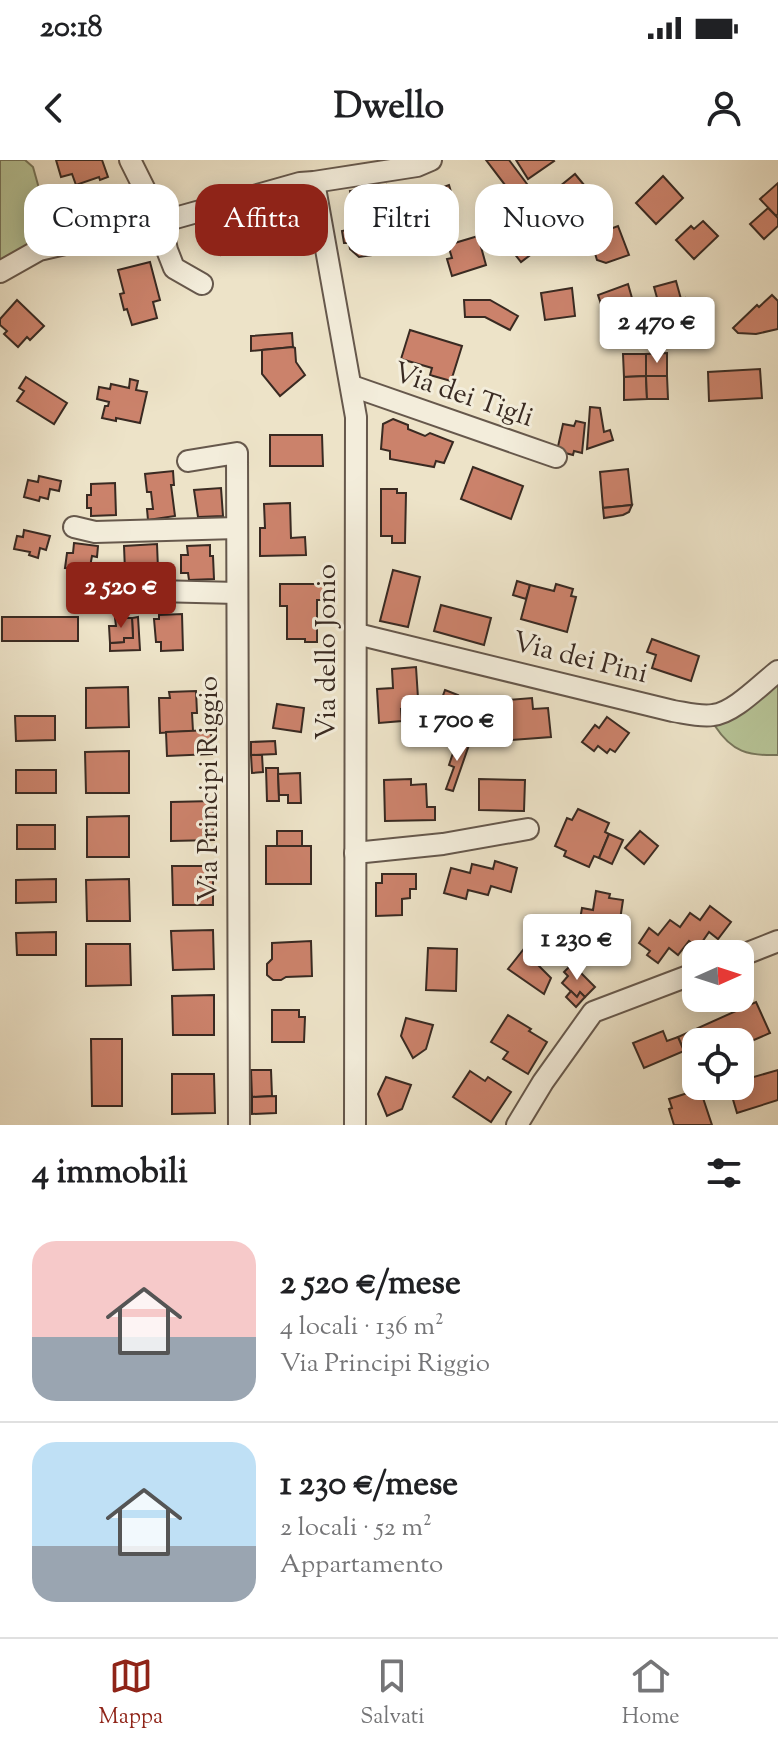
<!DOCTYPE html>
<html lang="it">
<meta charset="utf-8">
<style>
:root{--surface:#fff;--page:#f6f6f6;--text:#202124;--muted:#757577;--line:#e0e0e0;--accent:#8f2418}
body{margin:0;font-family:"Sorts Mill Goudy",serif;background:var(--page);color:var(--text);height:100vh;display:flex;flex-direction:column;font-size:30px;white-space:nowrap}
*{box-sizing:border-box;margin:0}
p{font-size:26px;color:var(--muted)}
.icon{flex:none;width:44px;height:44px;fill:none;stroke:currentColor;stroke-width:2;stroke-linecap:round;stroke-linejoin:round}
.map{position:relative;height:965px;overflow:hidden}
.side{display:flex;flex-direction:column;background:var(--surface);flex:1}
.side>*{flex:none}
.top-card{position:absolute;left:24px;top:24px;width:730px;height:72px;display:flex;gap:16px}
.needle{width:52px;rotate:87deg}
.tools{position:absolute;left:682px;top:780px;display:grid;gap:16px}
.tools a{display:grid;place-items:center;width:72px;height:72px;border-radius:16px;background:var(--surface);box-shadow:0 4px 20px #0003;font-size:40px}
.price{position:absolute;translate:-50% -68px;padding:0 18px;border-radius:8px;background:#fff;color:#222;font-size:26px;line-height:52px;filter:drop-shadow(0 2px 4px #0008)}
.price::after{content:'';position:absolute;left:50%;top:48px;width:24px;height:18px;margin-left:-12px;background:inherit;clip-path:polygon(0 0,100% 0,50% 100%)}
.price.on{background:var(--accent);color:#fff}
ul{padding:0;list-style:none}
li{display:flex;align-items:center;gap:24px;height:200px;padding:0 32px}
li+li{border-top:2px solid var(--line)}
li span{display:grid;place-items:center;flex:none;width:224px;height:160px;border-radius:24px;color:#555}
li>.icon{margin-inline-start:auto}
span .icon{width:96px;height:96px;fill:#fffc;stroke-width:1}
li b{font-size:34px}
h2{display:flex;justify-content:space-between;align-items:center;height:96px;padding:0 32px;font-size:34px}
.tag{padding:0 28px;border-radius:24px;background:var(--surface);box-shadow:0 4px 20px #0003;font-size:28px;line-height:72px}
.tag.on{background:var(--accent);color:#fff}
.status{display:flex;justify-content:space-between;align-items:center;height:56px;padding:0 40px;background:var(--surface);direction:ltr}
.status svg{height:22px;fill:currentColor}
header{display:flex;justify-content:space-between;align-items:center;height:104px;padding:0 32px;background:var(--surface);font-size:36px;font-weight:800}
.menu{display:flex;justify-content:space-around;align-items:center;height:112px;border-top:2px solid var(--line);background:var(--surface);font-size:22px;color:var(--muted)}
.menu a{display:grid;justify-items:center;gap:4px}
.menu .on{color:var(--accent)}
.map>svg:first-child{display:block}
.green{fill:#b7c497;stroke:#78775c;stroke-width:2}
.building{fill:#cb826b;stroke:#392a22;stroke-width:2}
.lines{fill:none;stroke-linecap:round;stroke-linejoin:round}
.minor-casing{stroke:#66584c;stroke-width:24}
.minor{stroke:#f3eddb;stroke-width:20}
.labels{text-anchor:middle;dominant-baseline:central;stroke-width:6;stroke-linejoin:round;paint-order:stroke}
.street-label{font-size:28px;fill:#392a22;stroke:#f3eddb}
</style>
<div class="status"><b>20:18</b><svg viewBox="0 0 49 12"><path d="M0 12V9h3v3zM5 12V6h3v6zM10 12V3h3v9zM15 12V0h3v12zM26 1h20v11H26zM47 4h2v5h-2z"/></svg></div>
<header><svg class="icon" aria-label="back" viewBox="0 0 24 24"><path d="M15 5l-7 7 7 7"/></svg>Dwello<svg class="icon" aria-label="person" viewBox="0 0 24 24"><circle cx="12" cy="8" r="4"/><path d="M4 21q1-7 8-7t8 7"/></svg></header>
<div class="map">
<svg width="778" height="965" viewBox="0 0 778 965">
<rect width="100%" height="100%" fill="#ede3c8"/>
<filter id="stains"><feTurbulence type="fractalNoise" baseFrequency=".0025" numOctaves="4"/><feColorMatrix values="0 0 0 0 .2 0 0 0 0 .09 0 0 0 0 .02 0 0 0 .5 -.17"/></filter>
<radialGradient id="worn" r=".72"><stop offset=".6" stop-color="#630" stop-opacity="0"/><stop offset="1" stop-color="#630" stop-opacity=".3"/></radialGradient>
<!-- green -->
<g class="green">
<polygon points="0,0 25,0 33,7 52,75 27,85 0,100"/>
<path d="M778,522V595C748,596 732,592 715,566L731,560Z"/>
</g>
<!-- building -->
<g class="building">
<polygon points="56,0 102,0 108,17 100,20 99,17 76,25 72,14 61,17"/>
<polygon points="486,0 509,0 533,32 518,42"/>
<polygon points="516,0 553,0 554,1 528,19"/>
<polygon points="575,14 594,37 587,44 589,49 582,54 575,55 564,53 554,41 558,38 554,31"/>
<polygon points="663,16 683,38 656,64 636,43"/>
<polygon points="778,23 778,54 776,56 760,39"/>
<polygon points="386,25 387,36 375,38 381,78 379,78 381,88 372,89 373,95 359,97 350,89 349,83 344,83 342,71 357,68 350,31"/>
<polygon points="449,25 454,42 452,43 456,55 425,66 415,37"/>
<polygon points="768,48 778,58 778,66 764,79 750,64"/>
<polygon points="266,55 273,81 221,95 214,69"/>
<polygon points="530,61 545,80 531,90 533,93 521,102 506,83 517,75 516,72"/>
<polygon points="703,61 718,76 694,99 676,80 691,66 694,69"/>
<polygon points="618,66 629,95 606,103 597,100 593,87 598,85 594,75"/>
<polygon points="478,76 486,105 452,116 447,99 452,98 448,85"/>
<polygon points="150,102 160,140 153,142 157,158 132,165 127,149 124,150 120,134 124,133 118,110"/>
<polygon points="676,121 681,139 685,138 688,151 666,157 662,144 659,145 654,127"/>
<polygon points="628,124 634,145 616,151 618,155 606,159 598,135"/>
<polygon points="572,128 575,156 545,160 541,133"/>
<polygon points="772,135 778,141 778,169 756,174 738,173 733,168 757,145 759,147"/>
<polygon points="17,140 44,166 30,180 27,177 18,187 4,174 7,171 0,165 0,159"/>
<polygon points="464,140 490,140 518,156 510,170 485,157 465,157"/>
<polygon points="410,170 462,186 451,221 430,215 432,208 401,199"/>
<polygon points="292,173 293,187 251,191 251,176"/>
<polygon points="293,187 295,188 296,202 305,215 280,236 262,214 262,190"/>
<polygon points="667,193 667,216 646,216 646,194"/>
<polygon points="623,194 646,194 646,216 624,217"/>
<polygon points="760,209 762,238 709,241 708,212"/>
<polygon points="646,216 647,239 624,240 624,217"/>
<polygon points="646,216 667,216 668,239 647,239"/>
<polygon points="26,217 67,243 54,264 17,241 24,231 19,228"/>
<polygon points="130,219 138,221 136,230 147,232 140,263 116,258 116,261 102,258 105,246 108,246 109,242 97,239 99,227 110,229 111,224 129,228"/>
<polygon points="590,247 600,248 604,272 610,270 613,280 587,289"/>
<polygon points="393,259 408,265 408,269 425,276 430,273 453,282 444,303 436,301 434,307 390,299 390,291 381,289 383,264"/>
<polygon points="576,261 585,263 582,293 574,291 573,295 557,291 563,264 574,266"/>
<polygon points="270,275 322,275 323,306 270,306"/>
<polygon points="473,307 523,326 511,359 461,339"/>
<polygon points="628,309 632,345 603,348 600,312"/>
<polygon points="173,311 174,325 171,325 175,356 148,360 147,349 153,349 151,332 147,332 145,314"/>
<polygon points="39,316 61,321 59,331 50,329 48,339 40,337 39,341 24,337 28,320 38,322"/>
<polygon points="115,323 116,355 91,356 91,348 87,348 87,335 91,335 91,324"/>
<polygon points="221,328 223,356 198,357 194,330"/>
<polygon points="381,329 397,329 397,333 406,333 405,383 392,383 392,376 381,376"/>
<polygon points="290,343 291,378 305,377 306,395 260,396 260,368 265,368 264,344"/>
<polygon points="632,345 629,352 623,355 604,358 603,348"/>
<polygon points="24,370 50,376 46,390 40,388 38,398 29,395 30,392 14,389 17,376 23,377"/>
<polygon points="74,383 98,386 97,397 92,396 90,407 80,406 80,409 65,408 67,393 73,393"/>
<polygon points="157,384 158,409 125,411 124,386"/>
<polygon points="210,385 210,396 213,396 214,419 189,420 188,413 181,413 181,395 188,395 187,386"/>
<polygon points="393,410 420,417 408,467 380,461"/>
<polygon points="517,421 530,425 526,439 513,435"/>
<polygon points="280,424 324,424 324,440 317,440 317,482 305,482 305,479 287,479 287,446 280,446"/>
<polygon points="556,424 573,429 571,436 576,437 567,472 521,459 530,425 554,431"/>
<polygon points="83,436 100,436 100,447 83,448"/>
<polygon points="441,445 491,458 484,485 434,471"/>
<polygon points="182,454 183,490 161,491 161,482 156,482 154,459 159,459 159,455"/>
<rect x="2" y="457" width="76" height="24"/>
<polygon points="138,457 140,490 110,491 110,483 124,482 124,478 133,478 132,458"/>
<polygon points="115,458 132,458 133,478 124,478 124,482 110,483 109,466 116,466"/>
<polygon points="652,479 699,496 691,521 652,508 656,495 647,492"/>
<polygon points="416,507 418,538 414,538 415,548 401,549 402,561 379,563 377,529 393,528 392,509"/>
<polygon points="128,527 129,567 86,568 86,528"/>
<polygon points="445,530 458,535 456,540 468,544 464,554 468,555 460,576 432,566"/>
<polygon points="196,531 197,553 192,553 193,571 160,573 159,538 170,538 169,532"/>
<polygon points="532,538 533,549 548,548 551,577 498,581 495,541"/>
<polygon points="277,544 304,548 301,572 273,568"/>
<polygon points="15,556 55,556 55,580 16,581"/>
<polygon points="607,557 629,573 615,592 610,589 607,593 598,586 594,591 582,582 595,565 599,568"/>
<polygon points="211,570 212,594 167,596 166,572"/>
<polygon points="275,581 276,594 251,595 251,582"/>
<polygon points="457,581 469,585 453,631 446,629 454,607 449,605"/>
<polygon points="129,591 129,633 86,633 85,592"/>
<polygon points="251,595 262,595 263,612 252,613"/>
<polygon points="266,608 278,608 279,641 267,641"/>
<rect x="16" y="610" width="40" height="23"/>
<polygon points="300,613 301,643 288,643 288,635 279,635 278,614"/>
<polygon points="411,619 411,625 426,624 427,647 435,647 435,660 385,661 384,620"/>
<polygon points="479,619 525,620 524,651 479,650"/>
<polygon points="213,641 214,680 171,681 171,642"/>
<polygon points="578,649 609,663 605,672 609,674 599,698 594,696 589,707 564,696 566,691 555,686 567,658 572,660"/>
<polygon points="129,656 129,697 87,697 87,657"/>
<rect x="17" y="665" width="38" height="24"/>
<rect x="277" y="671" width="25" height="15"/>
<polygon points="640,671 658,686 644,704 625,688"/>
<polygon points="609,674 623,680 612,704 599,698"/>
<rect x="266" y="686" width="45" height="38"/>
<polygon points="495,701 517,708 511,732 491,726 488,735 468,730 466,739 444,733 451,708 470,713 472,704 493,709"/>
<polygon points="172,706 213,706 213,745 173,745"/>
<polygon points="382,714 416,714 416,729 410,729 410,738 402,739 402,755 376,756 376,723 382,723"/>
<polygon points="56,719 56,742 16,743 16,720"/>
<polygon points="129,719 130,761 87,761 86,720"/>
<polygon points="596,731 610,734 609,738 623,740 620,760 609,758 606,776 578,771 582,748 593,750"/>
<polygon points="710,746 731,762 718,779 709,772 698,788 689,781 678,795 669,788 658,803 647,795 650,791 639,783 649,768 658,775 670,760 680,767 690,753 700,760"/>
<polygon points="213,770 214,809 173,810 171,771"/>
<polygon points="56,772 56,795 17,795 16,773"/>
<polygon points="311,781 312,816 286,817 281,820 273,820 267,815 267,804 272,799 272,783"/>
<polygon points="86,784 130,784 131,825 86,826"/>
<polygon points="428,788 457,789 456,831 426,830"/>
<polygon points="523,790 551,818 544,834 508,809"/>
<polygon points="572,804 595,827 585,837 580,832 577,837 562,823 568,816 564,812"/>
<polygon points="571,831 577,837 580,832 585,837 576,847 566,837"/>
<polygon points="214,835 214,875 173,875 172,836"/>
<polygon points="756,842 770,873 740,886 740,882 696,882 696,905 691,907 678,877"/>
<polygon points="272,850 299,850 299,857 305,857 304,882 272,882"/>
<polygon points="508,855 531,869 529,871 547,882 528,914 503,899 508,892 491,882"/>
<polygon points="406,858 433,865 426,889 413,898 401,876"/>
<polygon points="663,871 667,881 678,877 684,891 644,908 633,883"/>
<polygon points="91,879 122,879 122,946 92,946"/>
<polygon points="251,910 271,910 272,936 252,937"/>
<polygon points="778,910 778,940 737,953 729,926 740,926 740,921"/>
<polygon points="470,911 485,921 488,917 511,932 491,962 453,937"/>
<polygon points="172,914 214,914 215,953 172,954"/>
<polygon points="386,917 411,925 402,949 387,956 378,934"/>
<polygon points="700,929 712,965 674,965 669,949 672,948 669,939"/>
<polygon points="276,936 276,953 252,954 252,937"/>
</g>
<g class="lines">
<defs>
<g id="minor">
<polyline points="130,0 161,62 167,90 174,108 202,124"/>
<polyline points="314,22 356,257 355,965"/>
<polyline points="0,112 39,90 161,62 300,23 314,22 417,6 431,0"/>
<polyline points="352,226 556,297"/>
<polyline points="188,301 237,293 239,965"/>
<polyline points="74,367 95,372 237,368"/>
<polyline points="115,430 237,433"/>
<path d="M357,474L673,551C686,553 700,557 713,555C734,553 761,524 778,511"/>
<polyline points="355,693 443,684 528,669"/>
<polyline points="740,796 778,781"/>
<polyline points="517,965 543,922 593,852 696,813"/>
</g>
</defs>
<!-- minor casing -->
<use href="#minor" class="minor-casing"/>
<!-- minor -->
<use href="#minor" class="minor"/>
</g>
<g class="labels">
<!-- street labels -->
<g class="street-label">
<text transform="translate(463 236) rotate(19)">Via dei Tigli</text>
<text transform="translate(328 492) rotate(-90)">Via dello Jonio</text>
<text transform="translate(580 499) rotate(14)">Via dei Pini</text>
<text transform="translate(210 629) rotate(-90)">Via Principi Riggio</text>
</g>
</g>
<rect width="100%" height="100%" filter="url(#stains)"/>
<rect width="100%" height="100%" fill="url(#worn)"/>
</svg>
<div class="tools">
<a><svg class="needle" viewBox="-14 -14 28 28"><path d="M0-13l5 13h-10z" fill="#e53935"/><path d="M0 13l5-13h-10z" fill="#757577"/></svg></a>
<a><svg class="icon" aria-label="locate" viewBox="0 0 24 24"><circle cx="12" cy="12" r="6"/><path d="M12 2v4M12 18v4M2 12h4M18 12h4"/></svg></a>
</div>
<b class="price" style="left:657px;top:205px">2 470 €</b>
<b class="price on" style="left:121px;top:470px">2 520 €</b>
<b class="price" style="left:457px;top:603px">1 700 €</b>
<b class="price" style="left:577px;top:822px">1 230 €</b>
<div class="top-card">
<a class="tag">Compra</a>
<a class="tag on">Affitta</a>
<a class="tag">Filtri</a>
<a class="tag">Nuovo</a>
</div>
</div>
<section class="side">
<h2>4 immobili<svg class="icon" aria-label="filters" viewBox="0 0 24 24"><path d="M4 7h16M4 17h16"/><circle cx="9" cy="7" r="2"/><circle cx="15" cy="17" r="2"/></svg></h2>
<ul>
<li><span style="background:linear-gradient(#f6c9c9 60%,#9aa5b1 0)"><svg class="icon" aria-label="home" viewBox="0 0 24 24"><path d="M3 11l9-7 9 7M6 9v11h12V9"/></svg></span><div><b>2 520 €/mese</b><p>4 locali · 136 m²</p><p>Via Principi Riggio</p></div></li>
<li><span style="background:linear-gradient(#bfe0f5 65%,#9aa5b1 0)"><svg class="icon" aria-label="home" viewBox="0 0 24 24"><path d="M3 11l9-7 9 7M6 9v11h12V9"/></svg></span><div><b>1 230 €/mese</b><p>2 locali · 52 m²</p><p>Appartamento</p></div></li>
</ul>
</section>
<nav class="menu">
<a class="on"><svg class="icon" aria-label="map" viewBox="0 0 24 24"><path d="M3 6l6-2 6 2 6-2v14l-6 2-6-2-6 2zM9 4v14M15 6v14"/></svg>Mappa</a>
<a><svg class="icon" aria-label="saved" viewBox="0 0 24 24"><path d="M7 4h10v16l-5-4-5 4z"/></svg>Salvati</a>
<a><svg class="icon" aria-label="home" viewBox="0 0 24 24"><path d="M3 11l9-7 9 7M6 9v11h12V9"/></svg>Home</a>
</nav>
